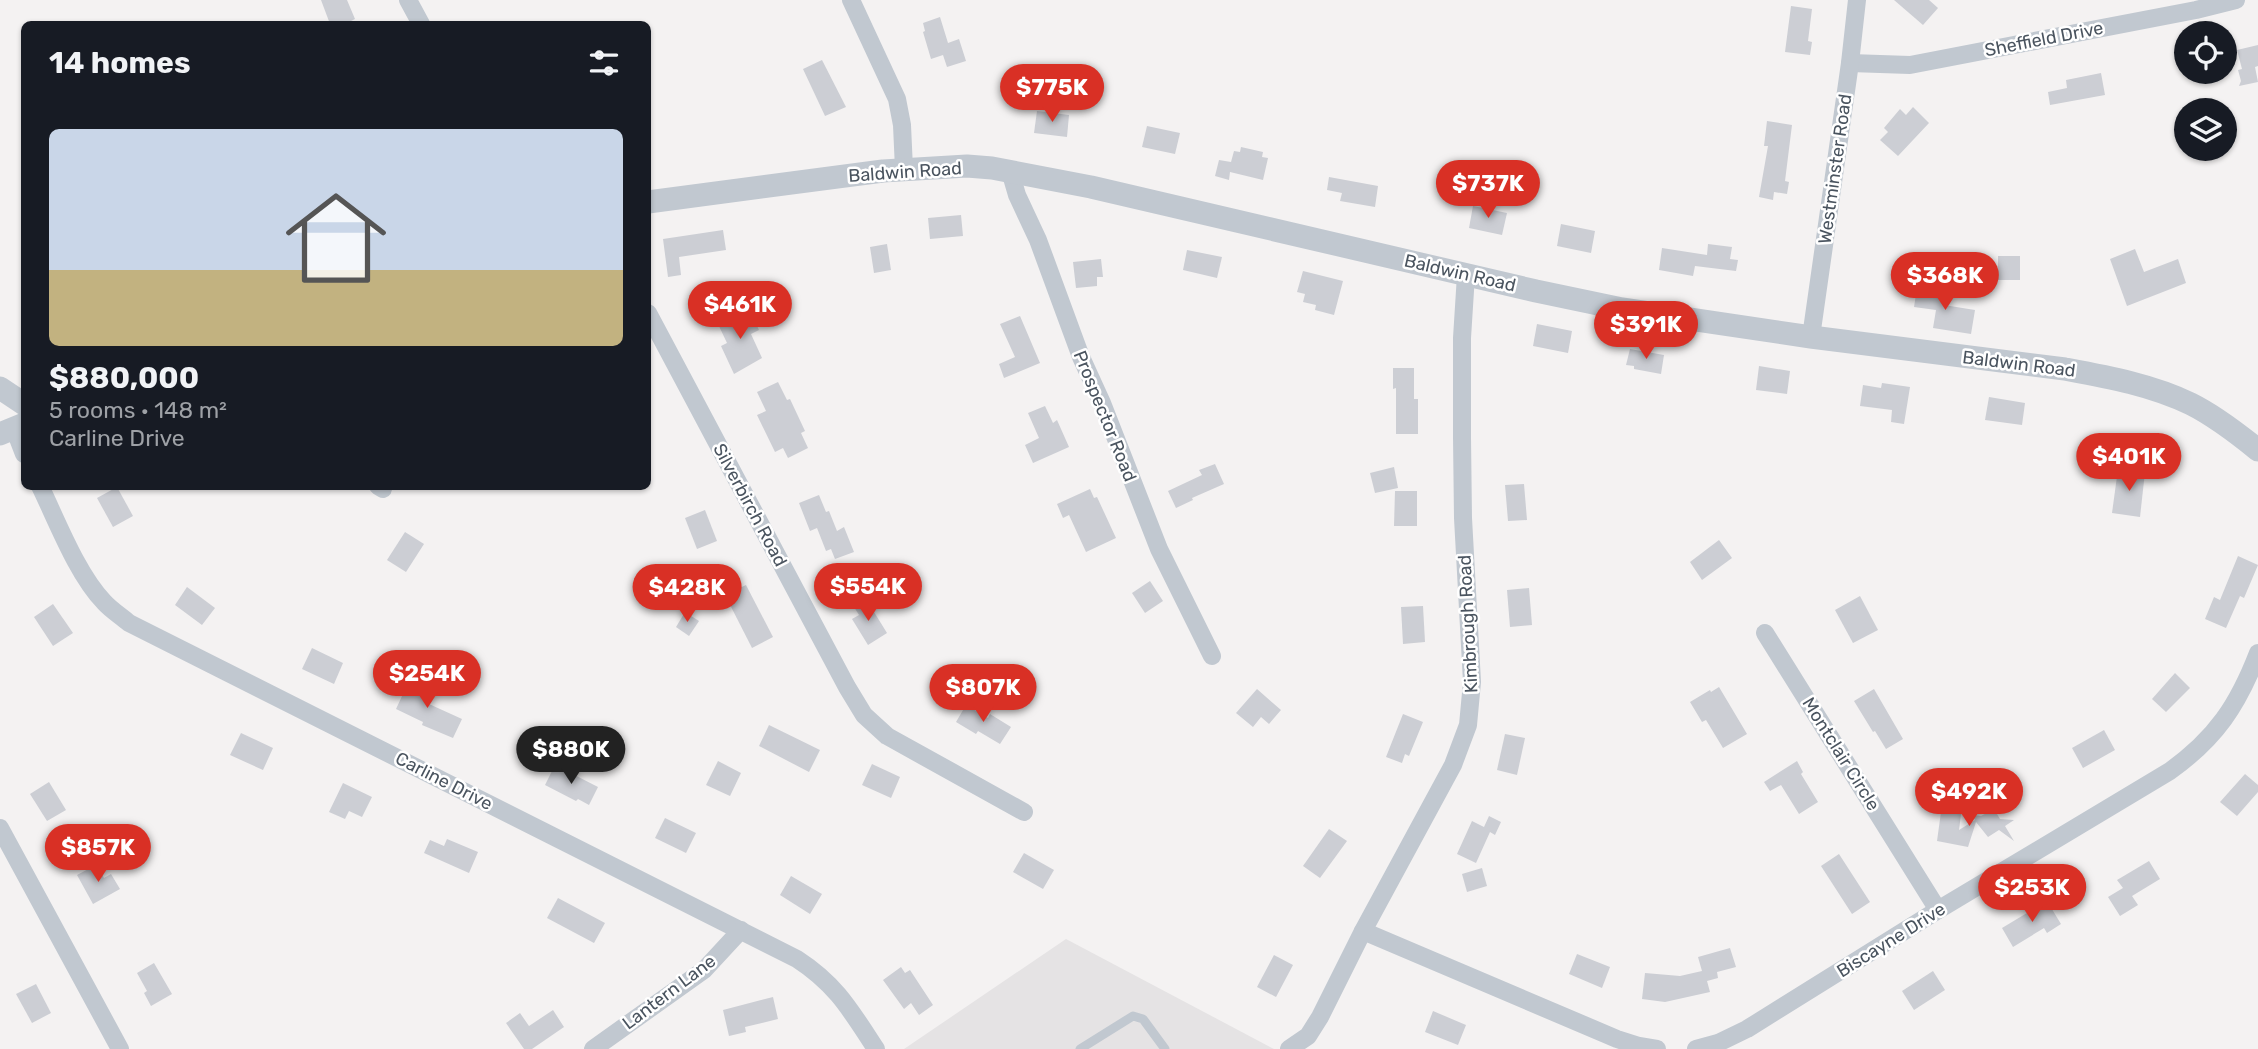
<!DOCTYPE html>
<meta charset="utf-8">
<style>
:root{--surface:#171b24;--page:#242831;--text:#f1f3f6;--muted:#9ea1a6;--line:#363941;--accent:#d93025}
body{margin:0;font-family:Rubik,sans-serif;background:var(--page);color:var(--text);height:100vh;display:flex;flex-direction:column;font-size:26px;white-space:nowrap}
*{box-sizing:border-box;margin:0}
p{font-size:23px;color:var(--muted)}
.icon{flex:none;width:38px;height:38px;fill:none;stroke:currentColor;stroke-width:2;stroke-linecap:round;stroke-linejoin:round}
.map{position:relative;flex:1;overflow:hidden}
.drawer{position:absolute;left:21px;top:21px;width:630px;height:469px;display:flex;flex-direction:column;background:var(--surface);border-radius:10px;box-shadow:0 2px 5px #0004}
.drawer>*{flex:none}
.fabs{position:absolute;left:2174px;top:21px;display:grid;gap:14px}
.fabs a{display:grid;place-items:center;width:63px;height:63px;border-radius:50%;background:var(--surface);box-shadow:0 2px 5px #0004;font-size:35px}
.price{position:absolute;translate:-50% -60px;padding:0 16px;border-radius:24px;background:var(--accent);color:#fff;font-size:23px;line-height:46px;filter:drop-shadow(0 2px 4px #0008)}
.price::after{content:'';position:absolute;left:50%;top:42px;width:21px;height:16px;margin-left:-10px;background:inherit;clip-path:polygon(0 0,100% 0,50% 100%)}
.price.selected{background:#222;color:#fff}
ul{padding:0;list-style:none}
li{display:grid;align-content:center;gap:14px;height:371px;padding:0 28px}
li+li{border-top:2px solid var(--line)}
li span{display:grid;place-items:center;height:217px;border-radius:10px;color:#555}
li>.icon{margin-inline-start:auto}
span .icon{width:126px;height:126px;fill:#fffc;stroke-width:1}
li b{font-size:30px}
h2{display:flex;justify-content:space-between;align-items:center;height:84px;padding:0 28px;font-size:30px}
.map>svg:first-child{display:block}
.education{fill:#e5e3e4}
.building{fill:#ccced4}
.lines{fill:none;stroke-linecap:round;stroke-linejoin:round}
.service{stroke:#c1c8d0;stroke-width:9}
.minor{stroke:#c1c8d0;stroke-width:18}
.tertiary{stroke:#c1c8d0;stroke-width:23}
.labels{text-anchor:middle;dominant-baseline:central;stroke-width:5;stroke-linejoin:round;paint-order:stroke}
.street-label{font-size:18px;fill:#4a545f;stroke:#fff}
</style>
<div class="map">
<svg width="2258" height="1049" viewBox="0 0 2258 1049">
<rect width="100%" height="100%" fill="#f4f2f2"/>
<!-- education -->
<polygon class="education" points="1066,939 1274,1049 904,1049"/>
<!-- building -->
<g class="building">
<polygon points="321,0 347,0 355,19 351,21 353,24 330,24"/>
<polygon points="1894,0 1929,0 1938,8 1923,25"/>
<polygon points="1791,6 1812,9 1808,41 1812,42 1810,55 1785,52"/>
<polygon points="940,17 948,43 959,39 966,61 947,67 943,55 931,59 923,32 925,31 923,23"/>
<polygon points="2258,45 2258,66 2255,67 2258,82 2239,86 2241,81 2238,70 2242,69 2237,50"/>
<polygon points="822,60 846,107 825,116 803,69"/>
<polygon points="2101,73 2105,95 2050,105 2048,92 2067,88 2066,80"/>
<polygon points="1913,107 1929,123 1898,156 1880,140 1888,132 1884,128 1900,109 1906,115"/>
<polygon points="1037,111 1069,115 1067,137 1034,133"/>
<polygon points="1767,121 1792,125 1785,181 1789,182 1787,194 1774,192 1773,200 1759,197 1768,146 1764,146"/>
<polygon points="1147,126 1180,133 1175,154 1142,147"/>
<polygon points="1241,147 1263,152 1262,157 1268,158 1263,180 1230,172 1229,180 1215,176 1219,160 1231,162 1234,151 1240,152"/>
<polygon points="1329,177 1378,186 1375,207 1340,201 1342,193 1327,190"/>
<polygon points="1473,206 1507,213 1502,235 1469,228"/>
<polygon points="961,215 963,236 930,239 928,218"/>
<polygon points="1561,224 1595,231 1591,253 1557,246"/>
<polygon points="723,230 726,250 679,257 681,275 668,277 663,239"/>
<polygon points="887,244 891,270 874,273 870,247"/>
<polygon points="1708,244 1732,247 1730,259 1738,260 1736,271 1695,266 1693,276 1659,270 1662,248 1707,255"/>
<polygon points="2135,249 2144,272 2178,259 2186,283 2127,306 2110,259"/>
<polygon points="1187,250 1222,257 1217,278 1183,270"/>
<rect x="1998" y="256" width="22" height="24"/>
<polygon points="1101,259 1103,277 1097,277 1097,286 1076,288 1073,262"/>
<polygon points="1303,271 1343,281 1334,315 1315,310 1316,305 1303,302 1305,294 1297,292"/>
<polygon points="1917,288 1946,293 1944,305 1975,310 1971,334 1933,328 1936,310 1914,307"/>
<polygon points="749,309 759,330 751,334 762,358 734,374 721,346 727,343 718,324"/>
<polygon points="1020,316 1040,363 1004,378 999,364 1015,357 1000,324"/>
<polygon points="1537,324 1572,331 1568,353 1533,346"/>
<polygon points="1630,349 1664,355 1661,374 1634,369 1634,366 1626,365"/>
<polygon points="1759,366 1790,371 1787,394 1756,390"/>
<polygon points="1393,368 1414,368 1414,399 1418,399 1418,434 1396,434 1396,388 1393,389"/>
<polygon points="778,382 787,400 790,399 805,431 801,433 808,448 788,458 783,448 775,452 757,415 766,411 757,392"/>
<polygon points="1882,383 1910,387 1904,424 1891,422 1892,410 1860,406 1863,385 1881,388"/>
<polygon points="1989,397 2025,403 2022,425 1985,420"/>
<polygon points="1045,406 1053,423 1057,420 1069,447 1033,463 1025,445 1039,438 1028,413"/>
<polygon points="1215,464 1224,484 1192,498 1193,500 1176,508 1168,491 1202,475 1199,470"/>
<polygon points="1394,467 1398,488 1375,493 1370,473"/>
<polygon points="2118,469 2145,472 2140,517 2112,513"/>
<polygon points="1524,484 1527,520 1508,521 1505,485"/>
<polygon points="117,487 133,516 113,527 97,498"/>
<polygon points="1090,489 1094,498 1097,497 1116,538 1086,552 1069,515 1063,518 1057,504"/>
<polygon points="1395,491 1417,491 1417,526 1394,526"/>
<polygon points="819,495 826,512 829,511 837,531 844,527 854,552 835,559 831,549 826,551 817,528 810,531 799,503"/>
<polygon points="705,510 717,541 697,549 685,518"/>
<polygon points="405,532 424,544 406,572 387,560"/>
<polygon points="1719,540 1732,558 1702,580 1690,562"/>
<polygon points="2238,556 2258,565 2244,598 2240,596 2226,628 2205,619 2214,597 2220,600"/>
<polygon points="1150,581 1163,601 1145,613 1132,593"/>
<polygon points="746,585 773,637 752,648 725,595"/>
<polygon points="187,587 215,608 202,625 175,605"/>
<polygon points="1529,588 1532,625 1510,627 1507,590"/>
<polygon points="1860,596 1878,630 1853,643 1835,610"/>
<polygon points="866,599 887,633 868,645 852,619 859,615 854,607"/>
<polygon points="53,604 73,633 53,646 34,617"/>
<polygon points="1423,606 1425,642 1403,644 1401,607"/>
<polygon points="685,612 699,621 689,636 676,627"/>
<polygon points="312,648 343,663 334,684 302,669"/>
<polygon points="2175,673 2190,688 2166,712 2152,699"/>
<polygon points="409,681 435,693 429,704 462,719 453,738 422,725 423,722 396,709"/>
<polygon points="1719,687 1747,734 1723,748 1706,720 1702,722 1690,702 1710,690 1711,692"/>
<polygon points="1257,689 1281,710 1269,724 1261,717 1253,727 1236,713"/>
<polygon points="1874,689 1903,739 1886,749 1875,731 1873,732 1854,701"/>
<polygon points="966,705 988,718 990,714 1011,727 1000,744 978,731 976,734 956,722"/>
<polygon points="1403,714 1423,722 1409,756 1405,754 1402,763 1386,757"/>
<polygon points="769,725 820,750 809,772 759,746"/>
<polygon points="2104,730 2115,750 2083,768 2072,748"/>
<polygon points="241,733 273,748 263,770 230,755"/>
<polygon points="1505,734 1525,738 1517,775 1497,770"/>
<polygon points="718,761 741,773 730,796 706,785"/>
<polygon points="1797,761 1803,772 1801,774 1818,802 1799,814 1781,785 1770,791 1764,782"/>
<polygon points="872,764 900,777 891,798 862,785"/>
<polygon points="555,765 598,787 589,805 578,799 576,801 545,785"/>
<polygon points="2245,774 2258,785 2258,792 2237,816 2220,802"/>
<polygon points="49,782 66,810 47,821 30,794"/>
<polygon points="343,783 372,797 362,817 349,811 345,819 329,812"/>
<polygon points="1994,809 2000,819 2014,820 2005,826 2014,841 1999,830 1988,837 1976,822 1968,847 1937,841 1941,812 1961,814 1959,830 1975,820 1972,815 1981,816"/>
<polygon points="1489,816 1501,822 1495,835 1490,832 1476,863 1457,854 1472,821 1484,827"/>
<polygon points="665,818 696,833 686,853 655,838"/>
<polygon points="1329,829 1347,841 1320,878 1303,866"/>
<polygon points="447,839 478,852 469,873 424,853 430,840 444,846"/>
<polygon points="1024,853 1054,870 1043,889 1013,872"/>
<polygon points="1839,854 1870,902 1852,914 1821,866"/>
<polygon points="2149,861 2160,879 2132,896 2138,905 2120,916 2108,897 2123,888 2117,880"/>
<polygon points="96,865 104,878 111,874 120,889 93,904 77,875"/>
<polygon points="1482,868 1487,886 1467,892 1462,874"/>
<polygon points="791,876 822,894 810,914 780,895"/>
<polygon points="558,898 605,923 594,943 547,918"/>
<polygon points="2047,901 2061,924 2047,933 2044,928 2013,947 2002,928"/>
<polygon points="1730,948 1736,967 1717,972 1718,978 1707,981 1710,992 1665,1002 1642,999 1645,973 1680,976 1702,971 1698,957"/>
<polygon points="1577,954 1610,967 1602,988 1569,974"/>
<polygon points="1274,955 1293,965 1276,997 1257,987"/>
<polygon points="154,963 172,994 151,1006 144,993 147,991 137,973"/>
<polygon points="901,967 905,973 910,970 933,1005 919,1015 911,1003 904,1009 883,980"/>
<polygon points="1933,971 1945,990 1914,1010 1902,991"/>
<polygon points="36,984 51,1013 32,1023 16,994"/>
<polygon points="773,997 778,1019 745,1027 746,1032 729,1036 723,1010"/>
<polygon points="553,1010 564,1027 532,1049 524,1049 506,1023 520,1013 529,1026"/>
<polygon points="1433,1011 1466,1025 1458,1045 1425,1032"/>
</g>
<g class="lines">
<!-- service -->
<polyline class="service" points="1080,1049 1133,1016 1143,1019 1165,1049"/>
<!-- minor -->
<g class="minor">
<polyline points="408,0 421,24"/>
<polyline points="851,0 897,99 902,125 904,169"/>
<polyline points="1850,63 1910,65 2196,10 2236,0"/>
<polyline points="1010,171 1017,195 1038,240 1081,357 1102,403 1159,549 1212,656"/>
<polyline points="648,313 847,687 864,715 887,736 1024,812"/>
<polyline points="1811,337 1850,63 1857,0"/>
<polyline points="14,428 24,454"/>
<path d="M40,486C57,521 77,574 104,602C111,610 121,616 129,623L797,959C837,985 851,1011 876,1049"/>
<polyline points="378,486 383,489"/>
<polyline points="1765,633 1938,910"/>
<polyline points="0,828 120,1049"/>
<polyline points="1363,931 1617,1039 1639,1046 1657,1049"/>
<polyline points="593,1049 704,970 741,930"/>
<polyline points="1289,1049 1308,1036 1320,1017 1363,931 1453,765 1468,725 1472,682 1463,518 1462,437 1462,338 1466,275"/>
<path d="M1696,1049L1718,1043L1747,1029L1938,910L2170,771C2216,738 2238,705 2258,653"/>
</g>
<!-- tertiary -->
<g class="tertiary">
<path d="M648,202L883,171L967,166L992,168L1091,187L1536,291L1622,309L1811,337L2065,369C2108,377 2152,385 2191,404C2215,416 2237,433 2258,450"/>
<polyline points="0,388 24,404"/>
<polyline points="0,434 24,424"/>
</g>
</g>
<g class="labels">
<!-- street labels -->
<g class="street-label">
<text transform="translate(2044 39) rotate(-11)">Sheffield Drive</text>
<text transform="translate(1835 169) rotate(-82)">Westminster Road</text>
<text transform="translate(905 172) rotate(-4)">Baldwin Road</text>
<text transform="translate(1460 273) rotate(13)">Baldwin Road</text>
<text transform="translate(2019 364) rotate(7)">Baldwin Road</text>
<text transform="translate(1105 416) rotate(68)">Prospector Road</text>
<text transform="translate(750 505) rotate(62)">Silverbirch Road</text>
<text transform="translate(1468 624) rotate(-93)">Kimbrough Road</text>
<text transform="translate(1841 754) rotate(58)">Montclair Circle</text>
<text transform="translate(444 781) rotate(27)">Carline Drive</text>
<text transform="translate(1891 940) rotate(-32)">Biscayne Drive</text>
<text transform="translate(669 992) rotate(-37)">Lantern Lane</text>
</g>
</g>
</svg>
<div class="fabs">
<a><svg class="icon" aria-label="locate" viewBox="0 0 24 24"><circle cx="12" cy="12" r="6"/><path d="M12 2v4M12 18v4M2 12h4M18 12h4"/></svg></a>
<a><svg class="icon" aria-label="layers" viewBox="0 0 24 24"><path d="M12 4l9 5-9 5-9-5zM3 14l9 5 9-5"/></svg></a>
</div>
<b class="price" style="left:1052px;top:124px">$775K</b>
<b class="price" style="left:1488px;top:220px">$737K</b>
<b class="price" style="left:1945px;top:312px">$368K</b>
<b class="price" style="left:740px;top:341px">$461K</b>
<b class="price" style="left:1646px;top:361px">$391K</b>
<b class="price" style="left:2129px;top:493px">$401K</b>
<b class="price" style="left:868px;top:623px">$554K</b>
<b class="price" style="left:687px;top:624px">$428K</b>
<b class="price" style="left:427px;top:710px">$254K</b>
<b class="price" style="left:983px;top:724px">$807K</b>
<b class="price selected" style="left:571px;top:786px">$880K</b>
<b class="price" style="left:1969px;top:828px">$492K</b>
<b class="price" style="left:98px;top:884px">$857K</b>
<b class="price" style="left:2032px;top:924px">$253K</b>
<section class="drawer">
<h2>14 homes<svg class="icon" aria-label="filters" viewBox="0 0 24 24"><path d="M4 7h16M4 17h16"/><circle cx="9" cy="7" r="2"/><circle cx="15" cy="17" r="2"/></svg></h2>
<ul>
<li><span style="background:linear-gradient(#c9d6e8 65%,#c2b280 0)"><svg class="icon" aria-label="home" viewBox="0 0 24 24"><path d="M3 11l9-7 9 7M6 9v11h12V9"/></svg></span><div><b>$880,000</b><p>5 rooms · 148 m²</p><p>Carline Drive</p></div></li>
</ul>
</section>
</div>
